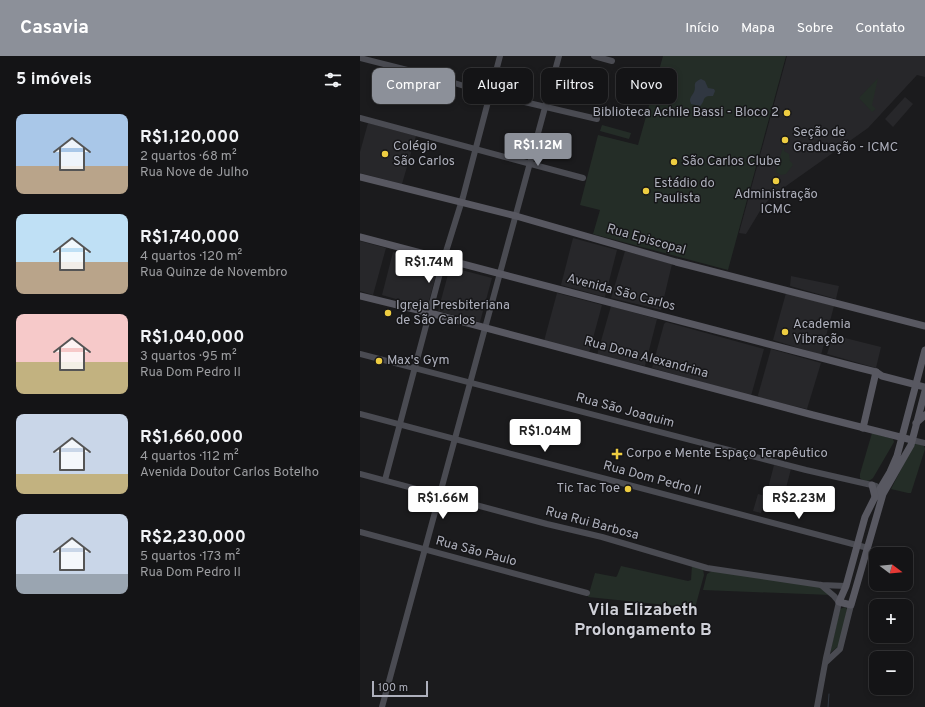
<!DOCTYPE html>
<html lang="pt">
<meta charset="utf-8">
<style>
:root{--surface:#141416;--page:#212123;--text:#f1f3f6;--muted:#9d9ea1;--line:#333335;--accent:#8c9099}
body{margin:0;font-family:Overpass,sans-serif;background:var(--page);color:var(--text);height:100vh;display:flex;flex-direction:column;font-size:15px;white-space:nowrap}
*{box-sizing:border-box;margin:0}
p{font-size:13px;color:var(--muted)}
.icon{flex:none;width:22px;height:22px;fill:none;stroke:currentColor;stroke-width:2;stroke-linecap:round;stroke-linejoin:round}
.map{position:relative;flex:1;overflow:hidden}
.drawer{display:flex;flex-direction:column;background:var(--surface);width:360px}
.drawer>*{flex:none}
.top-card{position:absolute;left:12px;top:12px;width:380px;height:36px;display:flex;gap:8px}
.needle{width:26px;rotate:106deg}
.buttons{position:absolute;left:509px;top:491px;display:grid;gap:8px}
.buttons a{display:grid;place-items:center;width:44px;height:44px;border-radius:8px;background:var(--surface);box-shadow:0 2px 6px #0003,0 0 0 1px var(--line);font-size:20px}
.scale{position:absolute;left:12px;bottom:10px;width:56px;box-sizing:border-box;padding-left:4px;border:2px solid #aeb0bc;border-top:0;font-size:11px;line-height:14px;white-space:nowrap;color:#aeb0bc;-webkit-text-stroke:3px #161618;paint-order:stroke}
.price{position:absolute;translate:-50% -34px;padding:0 9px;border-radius:4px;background:#fff;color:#222;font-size:13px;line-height:26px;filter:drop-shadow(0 1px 2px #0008)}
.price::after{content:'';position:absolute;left:50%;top:24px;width:12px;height:9px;margin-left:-6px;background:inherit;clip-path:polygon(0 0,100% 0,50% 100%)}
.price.selected{background:var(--accent);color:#fff}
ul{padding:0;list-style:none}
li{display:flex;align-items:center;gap:12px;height:100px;padding:0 16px}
li span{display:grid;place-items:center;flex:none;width:112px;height:80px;border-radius:8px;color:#555}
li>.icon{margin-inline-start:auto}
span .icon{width:48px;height:48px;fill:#fffc;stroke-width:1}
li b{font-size:17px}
h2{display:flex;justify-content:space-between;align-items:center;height:48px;padding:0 16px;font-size:17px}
.tag{padding:0 14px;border-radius:8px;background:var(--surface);box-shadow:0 2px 6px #0003,0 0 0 1px var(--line);font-size:14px;line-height:36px}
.tag.selected{background:var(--accent);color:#fff}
header{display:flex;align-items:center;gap:24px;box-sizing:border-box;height:56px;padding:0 20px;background:var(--accent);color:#fff}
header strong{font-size:19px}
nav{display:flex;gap:22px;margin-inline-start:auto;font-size:14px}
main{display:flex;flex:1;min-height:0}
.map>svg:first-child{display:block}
.built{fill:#27272a}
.green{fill:#242d27}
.water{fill:#303741}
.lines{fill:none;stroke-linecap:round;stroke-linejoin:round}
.stream{stroke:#303741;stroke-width:1}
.secondary{stroke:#4a4b52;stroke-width:6}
.primary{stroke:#585861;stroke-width:7}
.poi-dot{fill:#eecd41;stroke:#161618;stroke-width:1.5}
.labels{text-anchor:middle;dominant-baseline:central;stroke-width:3;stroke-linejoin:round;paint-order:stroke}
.poi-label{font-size:13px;fill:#aeb0bc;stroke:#161618;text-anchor:start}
.street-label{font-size:13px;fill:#aeb0bc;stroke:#161618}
.district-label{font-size:17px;font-weight:bold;fill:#cfd0d8;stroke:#161618}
</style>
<header>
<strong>Casavia</strong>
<nav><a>Início</a><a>Mapa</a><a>Sobre</a><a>Contato</a></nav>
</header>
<main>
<section class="drawer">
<h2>5 imóveis<svg class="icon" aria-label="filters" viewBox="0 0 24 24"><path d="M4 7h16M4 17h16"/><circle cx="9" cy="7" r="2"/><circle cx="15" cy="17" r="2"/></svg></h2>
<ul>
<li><span style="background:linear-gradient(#a9c7e8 65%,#b9a48a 0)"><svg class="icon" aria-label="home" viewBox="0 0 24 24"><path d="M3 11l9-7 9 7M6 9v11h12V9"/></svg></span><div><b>R$1,120,000</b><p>2 quartos · 68 m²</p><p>Rua Nove de Julho</p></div></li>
<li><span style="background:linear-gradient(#bfe0f5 60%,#b9a48a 0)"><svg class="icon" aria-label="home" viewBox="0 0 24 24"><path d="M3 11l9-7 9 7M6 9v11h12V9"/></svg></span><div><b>R$1,740,000</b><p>4 quartos · 120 m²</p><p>Rua Quinze de Novembro</p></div></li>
<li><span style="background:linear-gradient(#f6c9c9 60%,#c2b280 0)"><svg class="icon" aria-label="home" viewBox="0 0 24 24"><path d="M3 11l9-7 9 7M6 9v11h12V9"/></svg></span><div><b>R$1,040,000</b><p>3 quartos · 95 m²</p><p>Rua Dom Pedro II</p></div></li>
<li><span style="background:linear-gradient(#c9d6e8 75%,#c2b280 0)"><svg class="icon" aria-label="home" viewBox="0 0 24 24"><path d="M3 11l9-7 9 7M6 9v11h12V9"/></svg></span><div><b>R$1,660,000</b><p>4 quartos · 112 m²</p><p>Avenida Doutor Carlos Botelho</p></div></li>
<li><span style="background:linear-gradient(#c9d6e8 75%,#9aa5b1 0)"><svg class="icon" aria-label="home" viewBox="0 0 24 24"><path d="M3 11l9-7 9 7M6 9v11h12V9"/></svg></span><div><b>R$2,230,000</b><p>5 quartos · 173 m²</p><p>Rua Dom Pedro II</p></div></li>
</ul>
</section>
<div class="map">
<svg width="565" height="651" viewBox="0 0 565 651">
<rect width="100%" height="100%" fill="#1b1b1d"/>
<!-- built -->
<g class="built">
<polygon points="427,0 565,0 565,21 557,19 508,72 412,140 403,150 386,178 379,177"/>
<polygon points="545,41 553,48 533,71 525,63"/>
<polygon points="8,67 56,80 42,128 0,117 0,96"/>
<polygon points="213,182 257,194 245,241 201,229"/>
<polygon points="0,185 26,192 13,239 0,235"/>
<polygon points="265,195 312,208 301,254 251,242"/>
<polygon points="33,196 79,208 67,252 22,239"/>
<polygon points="90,211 132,222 120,266 78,255"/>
<polygon points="431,220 479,230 476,243 430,230"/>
<polygon points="197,237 242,249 229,297 184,285"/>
<polygon points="426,237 474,250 461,299 413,284"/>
<polygon points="251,250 297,263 285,310 237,299"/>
<polygon points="306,266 404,293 391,340 292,312 304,268"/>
<polygon points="473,279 521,291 516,312 467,298"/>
<polygon points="411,293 461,307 447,353 399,342 398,339"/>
<polygon points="414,409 431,413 420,455 403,451 401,457 393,455 398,438 406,440"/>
</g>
<!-- green -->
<g class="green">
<polygon points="303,0 426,0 368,214 233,178 240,154 220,149 238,79 278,89"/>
<polygon points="518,22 512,49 516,53 512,56 499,42"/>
<polygon points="242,69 271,77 269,83 240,75"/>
<polygon points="424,87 425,87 424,95 429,98 430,105 432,107 433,109 426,118 421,119 416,116"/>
<path d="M512,377L533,383L534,386L513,422C509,426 504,426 500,422V418Z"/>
<polygon points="556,387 564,390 565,393 551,437 548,437 531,433 554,388"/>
<polygon points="332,509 343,513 344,519 335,552 228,541 235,517 256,521 257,520 261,510 328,525 331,524"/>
<polygon points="352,515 461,531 471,539 343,534 347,518"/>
<polygon points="485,551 487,553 480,589 470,597 480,553"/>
</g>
<!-- water -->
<path class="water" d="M341,23L345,25L348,32L354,33L355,35L353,40C341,39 346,45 340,50L331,48L330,45C330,41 332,40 334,36C337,30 331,27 341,23Z"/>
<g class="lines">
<!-- stream -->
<polyline class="stream" points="468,651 469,638"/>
<!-- secondary -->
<g class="secondary">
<polyline points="234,0 252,5"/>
<polyline points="0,2 75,21 130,38 237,63"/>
<polyline points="0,62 223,122"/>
<polyline points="0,298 446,414 516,430"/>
<polyline points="0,358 508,492"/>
<polyline points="552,384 565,387"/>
<polyline points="0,418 187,468 242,481 347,512 461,529 486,530"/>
<polyline points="25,424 84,202 103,141 140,0"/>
<polyline points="0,476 227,537"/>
<polyline points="466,606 480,593 491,549"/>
<polyline points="22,651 199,0"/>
<polyline points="457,651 466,602 479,546 474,540 461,529"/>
</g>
<!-- primary -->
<g class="primary">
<polyline points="0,121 156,160 316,206 565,270"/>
<polyline points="0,181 496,311 516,316 522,320 565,331"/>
<polyline points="0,240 70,257 453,359 552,384"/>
<polyline points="565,294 537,400 530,416 515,441 505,461 486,530 479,546 491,549 523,438 551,389 565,335"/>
<polyline points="556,367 565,359"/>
<polyline points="503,372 516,316"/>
<polyline points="512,429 515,441"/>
</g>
</g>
<!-- markers -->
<g class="poi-dot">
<circle cx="427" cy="57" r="4"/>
<circle cx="425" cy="84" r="4"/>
<circle cx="25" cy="98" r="4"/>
<circle cx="314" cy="106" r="4"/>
<circle cx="416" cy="125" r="4"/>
<circle cx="286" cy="135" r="4"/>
<circle cx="28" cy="257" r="4"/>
<circle cx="425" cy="276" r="4"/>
<circle cx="19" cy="305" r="4"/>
<path d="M255 392h4v4h4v4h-4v4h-4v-4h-4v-4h4z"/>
<circle cx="268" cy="433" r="4"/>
</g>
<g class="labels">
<!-- poi labels -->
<g class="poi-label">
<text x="419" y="57" text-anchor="end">Biblioteca Achile Bassi - Bloco 2</text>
<text x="433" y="77">Seção de<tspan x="433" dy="15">Graduação - ICMC</tspan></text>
<text x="33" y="91">Colégio<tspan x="33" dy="15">São Carlos</tspan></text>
<text x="322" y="106">São Carlos Clube</text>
<text x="294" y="128">Estádio do<tspan x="294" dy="15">Paulista</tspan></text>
<text x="416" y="139" text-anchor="middle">Administração<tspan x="416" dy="15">ICMC</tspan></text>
<text x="36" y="250">Igreja Presbiteriana<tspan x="36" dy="15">de São Carlos</tspan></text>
<text x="433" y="269">Academia<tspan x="433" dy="15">Vibração</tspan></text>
<text x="27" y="305">Max's Gym</text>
<text x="266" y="398">Corpo e Mente Espaço Terapêutico</text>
<text x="260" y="433" text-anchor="end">Tic Tac Toe</text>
</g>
<!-- street labels -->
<g class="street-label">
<text transform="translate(286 184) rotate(16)">Rua Episcopal</text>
<text transform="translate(261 237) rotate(15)">Avenida São Carlos</text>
<text transform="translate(286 302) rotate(15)">Rua Dona Alexandrina</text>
<text transform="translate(265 355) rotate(15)">Rua São Joaquim</text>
<text transform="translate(292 423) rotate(15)">Rua Dom Pedro II</text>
<text transform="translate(232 468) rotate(15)">Rua Rui Barbosa</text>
<text transform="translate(116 496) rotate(15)">Rua São Paulo</text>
</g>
<!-- district labels -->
<g class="district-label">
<text x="283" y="555">Vila Elizabeth<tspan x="283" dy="20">Prolongamento B</tspan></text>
</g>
</g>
</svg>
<div class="buttons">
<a><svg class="needle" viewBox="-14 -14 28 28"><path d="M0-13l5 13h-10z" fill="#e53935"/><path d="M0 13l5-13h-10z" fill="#9d9ea1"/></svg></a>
<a>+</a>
<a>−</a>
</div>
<div class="scale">100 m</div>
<b class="price selected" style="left:178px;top:111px">R$1.12M</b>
<b class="price" style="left:69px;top:228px">R$1.74M</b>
<b class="price" style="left:185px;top:397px">R$1.04M</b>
<b class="price" style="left:83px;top:464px">R$1.66M</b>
<b class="price" style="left:439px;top:464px">R$2.23M</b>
<div class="top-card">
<a class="tag selected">Comprar</a>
<a class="tag">Alugar</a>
<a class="tag">Filtros</a>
<a class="tag">Novo</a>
</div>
</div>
</main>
